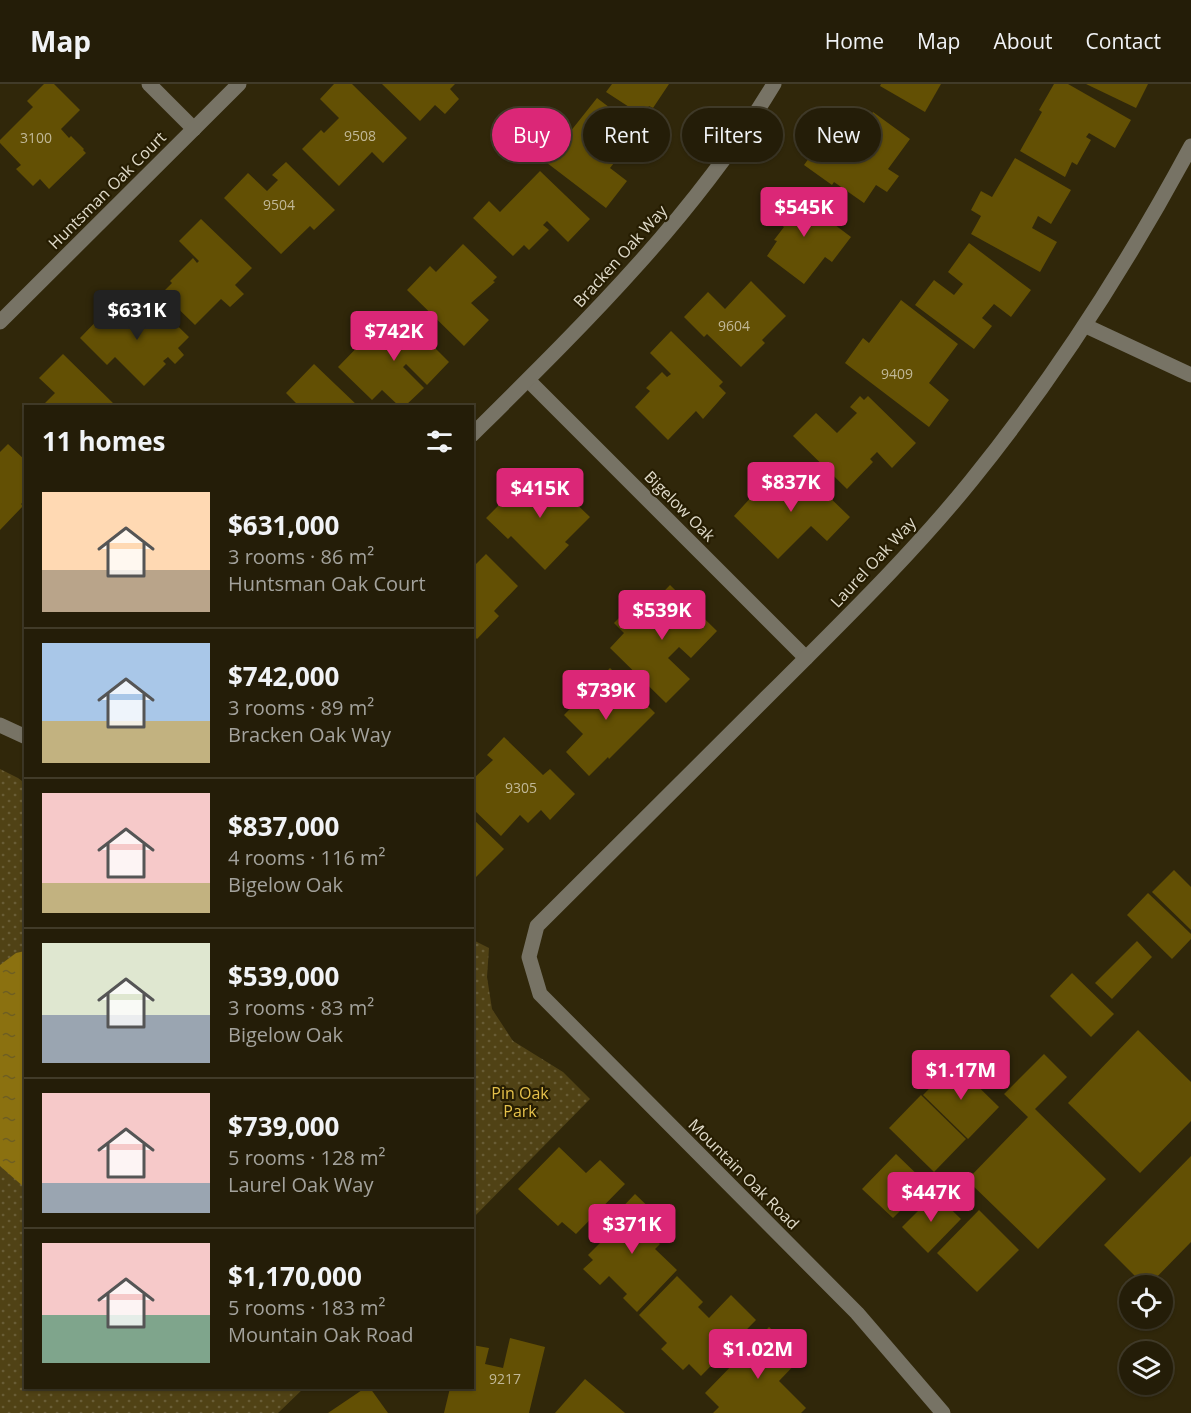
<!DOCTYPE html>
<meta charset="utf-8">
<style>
:root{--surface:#241d08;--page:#2c2612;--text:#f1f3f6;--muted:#a3a29c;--line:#413b29;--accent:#db2777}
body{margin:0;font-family:"Open Sans",sans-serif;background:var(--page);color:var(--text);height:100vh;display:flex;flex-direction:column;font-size:22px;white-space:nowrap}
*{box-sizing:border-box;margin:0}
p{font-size:20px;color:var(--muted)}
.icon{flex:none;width:33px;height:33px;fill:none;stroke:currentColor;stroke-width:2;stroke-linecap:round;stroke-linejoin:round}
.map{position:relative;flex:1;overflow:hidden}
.drawer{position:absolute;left:24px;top:321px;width:450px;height:984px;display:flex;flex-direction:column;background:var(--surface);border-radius:0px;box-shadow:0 2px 4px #0004,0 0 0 2px var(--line)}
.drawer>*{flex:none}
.hud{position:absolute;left:492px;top:24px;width:570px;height:54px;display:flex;gap:12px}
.buttons{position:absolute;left:1119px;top:1191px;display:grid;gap:12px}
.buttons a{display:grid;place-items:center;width:54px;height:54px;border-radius:50%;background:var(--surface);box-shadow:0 2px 4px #0004,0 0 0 2px var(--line);font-size:30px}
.price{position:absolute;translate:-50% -51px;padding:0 14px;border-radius:6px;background:var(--accent);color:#fff;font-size:20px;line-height:39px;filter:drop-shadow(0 2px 3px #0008)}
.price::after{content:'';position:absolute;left:50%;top:36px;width:18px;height:14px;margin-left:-9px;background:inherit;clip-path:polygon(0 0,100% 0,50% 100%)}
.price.active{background:#222;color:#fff}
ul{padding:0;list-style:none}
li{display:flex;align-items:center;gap:18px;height:150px;padding:0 18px}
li+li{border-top:2px solid var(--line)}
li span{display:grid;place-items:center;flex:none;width:168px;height:120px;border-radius:0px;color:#555}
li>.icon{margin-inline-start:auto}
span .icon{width:72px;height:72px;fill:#fffc;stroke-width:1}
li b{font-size:26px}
h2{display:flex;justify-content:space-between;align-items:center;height:72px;padding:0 18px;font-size:26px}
.chip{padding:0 21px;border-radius:27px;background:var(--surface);box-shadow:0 2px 4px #0004,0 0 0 2px var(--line);font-size:21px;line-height:54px}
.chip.active{background:var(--accent);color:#fff}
header{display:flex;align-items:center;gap:36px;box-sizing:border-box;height:84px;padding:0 30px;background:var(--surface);border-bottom:2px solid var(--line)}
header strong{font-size:28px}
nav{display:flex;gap:33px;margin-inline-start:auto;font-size:21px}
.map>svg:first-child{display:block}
.park{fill:url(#park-dots)}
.water{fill:url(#water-ripples)}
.building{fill:#635004}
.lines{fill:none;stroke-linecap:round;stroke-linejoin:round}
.minor{stroke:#777365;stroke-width:15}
.labels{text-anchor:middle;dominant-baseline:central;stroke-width:4.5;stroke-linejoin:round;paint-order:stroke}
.number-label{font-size:14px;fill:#c1b898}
.street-label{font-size:16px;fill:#e0dbca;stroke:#261d02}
.park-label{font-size:16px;fill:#e5c14b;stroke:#261d02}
</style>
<header>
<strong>Map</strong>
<nav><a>Home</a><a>Map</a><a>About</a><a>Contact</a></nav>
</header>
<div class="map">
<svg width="1191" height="1329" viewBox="0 0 1191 1329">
<defs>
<pattern id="park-dots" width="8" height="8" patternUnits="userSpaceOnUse" patternTransform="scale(1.5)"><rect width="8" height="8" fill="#504215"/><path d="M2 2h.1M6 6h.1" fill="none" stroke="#695d36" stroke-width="1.8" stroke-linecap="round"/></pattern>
<pattern id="water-ripples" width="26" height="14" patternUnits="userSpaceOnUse" patternTransform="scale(1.5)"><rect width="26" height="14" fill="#8b7110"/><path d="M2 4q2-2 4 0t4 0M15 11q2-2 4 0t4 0" fill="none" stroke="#6e5e22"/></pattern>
</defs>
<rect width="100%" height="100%" fill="#30270a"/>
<!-- park -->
<g class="park">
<polygon points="0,685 18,694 26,700 26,1304 304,1304 278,1329 0,1329"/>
<polygon points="473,856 489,864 487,893 492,925 513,957 563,988 590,1015 473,1134"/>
</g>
<!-- water -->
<polygon class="water" points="25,867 26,867 25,1104 0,1082 0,881 16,869"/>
<!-- building -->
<g class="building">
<polygon points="44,0 54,0 80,26 61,45 69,54 71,52 84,65 83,66 86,69 49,105 40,95 33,102 16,85 21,81 0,59 0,56 33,23 27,17"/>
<polygon points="334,0 352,0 407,54 383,79 372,68 339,102 302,65 321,46 324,49 339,34 320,15"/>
<polygon points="382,0 455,0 450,5 459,15 445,30 435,21 420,37"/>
<polygon points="612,0 669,0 653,24 649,22 643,32 606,8"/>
<polygon points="881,0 941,0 925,28 880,2"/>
<polygon points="1054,0 1068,0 1131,36 1115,64 1089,49 1086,53 1091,56 1077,81 1072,78 1065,93 1020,67 1042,28 1039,26"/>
<polygon points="1086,0 1148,0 1136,24"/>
<polygon points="597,14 635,43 627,53 632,56 610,84 627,97 606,124 538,72 553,52 562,58"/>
<polygon points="873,28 910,55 888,85 899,92 887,108 876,101 864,119 834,98 832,101 804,81 822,56 842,71 847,64 844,62 855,46 859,49"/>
<polygon points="1015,74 1071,106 1051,140 1038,132 1032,144 1057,158 1040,188 971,150 981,132 971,126 981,107 992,113"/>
<polygon points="286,78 335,126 314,146 310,142 281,170 224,114 248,89 267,107 278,96 272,91"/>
<polygon points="540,87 590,135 568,158 547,137 543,141 549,146 529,166 524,161 513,172 473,134 489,117 500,128"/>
<polygon points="787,108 805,121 806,119 851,153 832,178 825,173 804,200 767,172 777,157 774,156 784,143 769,132"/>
<polygon points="201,135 252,184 235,201 244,210 230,223 221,215 195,241 162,209 172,199 170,197 193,174 197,179 199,177 179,157"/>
<polygon points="969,159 1031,206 1011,233 994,220 982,234 992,242 974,265 915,221 934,196 954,211 963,200 948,188"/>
<polygon points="463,160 497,193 493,197 495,198 471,219 489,236 464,262 407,206 430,182 436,188"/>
<polygon points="751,197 786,232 762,256 765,259 741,283 707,250 704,253 684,233 708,208 725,225"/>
<polygon points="901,216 958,260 929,299 949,316 929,343 845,279 863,254 869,259"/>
<polygon points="152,217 189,253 178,264 184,271 175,280 168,273 163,277 166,280 144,302 115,273 107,281 80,254 110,223 128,242"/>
<polygon points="399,228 449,278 427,301 406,280 403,283 424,304 405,322 399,322 382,306 372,316 338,283 373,247 377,251"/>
<polygon points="671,247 723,298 719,302 726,309 703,335 696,327 668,356 635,323 650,307 646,304 662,288 667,293 671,290 650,269"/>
<polygon points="63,270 115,321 114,322 42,322 55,309 39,294"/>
<polygon points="314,280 358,322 294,322 297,320 286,309"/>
<polygon points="860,312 864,316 868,312 916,359 892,384 877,368 870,375 873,378 847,405 793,352 816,329 837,349 857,329 850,323"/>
<polygon points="8,360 26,377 26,415 21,420 23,422 0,446 0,368"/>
<polygon points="796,381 850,433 827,457 811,442 778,475 734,432 754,410 761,417"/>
<polygon points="542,387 590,433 565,458 569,461 545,486 511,452 508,455 486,434 512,408 517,413"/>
<polygon points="486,470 518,502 494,527 499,532 477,555 472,550 472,484"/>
<polygon points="670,501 717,547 691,574 679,563 668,574 690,595 666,619 610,564 624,549 614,539 630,523 640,532"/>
<polygon points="610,584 655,629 609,675 608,673 589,692 566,668 583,650 564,631"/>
<polygon points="504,653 543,691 550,685 575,710 550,736 541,726 528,739 520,731 501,752 472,724 472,696 493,676 487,671"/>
<polygon points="472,734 504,765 472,797"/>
<polygon points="1174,786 1191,803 1191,846 1152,808"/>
<polygon points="1148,809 1191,850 1191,855 1172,875 1127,831"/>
<polygon points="1137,857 1152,873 1112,915 1095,899"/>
<polygon points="1072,889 1114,930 1091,953 1050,912"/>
<polygon points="1138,946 1191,998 1191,1037 1140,1089 1068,1019"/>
<polygon points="1044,970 1067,993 1035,1025 1106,1095 1038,1165 967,1096 1028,1033 1004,1010"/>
<polygon points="954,979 999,1023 968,1055 923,1011"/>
<polygon points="921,1011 966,1055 934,1088 889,1044"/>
<polygon points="559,1063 586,1089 600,1076 625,1100 576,1150 562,1138 558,1142 518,1105"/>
<polygon points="896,1070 927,1100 893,1134 862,1105"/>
<polygon points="1191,1072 1191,1158 1148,1202 1145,1202 1104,1161"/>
<polygon points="635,1110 660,1134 647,1147 660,1160 655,1165 677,1186 637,1228 623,1214 627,1210 609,1192 600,1201 583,1185 593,1176 588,1171 617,1142 611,1135"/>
<polygon points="935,1110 961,1135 928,1169 902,1143"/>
<polygon points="979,1126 1019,1166 977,1208 937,1169"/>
<polygon points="677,1192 703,1218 698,1223 709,1234 731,1211 756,1236 701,1292 689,1280 683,1286 661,1265 667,1259 639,1231"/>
<polygon points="769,1243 801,1274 779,1297 806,1324 801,1329 713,1329 719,1323 705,1309"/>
<polygon points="510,1254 545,1263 529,1329 444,1329 450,1304 472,1304 472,1261 489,1264 485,1280 503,1284"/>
<polygon points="585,1295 625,1329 555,1329"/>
<polygon points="365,1304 370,1304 388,1329 328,1329"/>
</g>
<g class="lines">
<!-- minor -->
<g class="minor">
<polyline points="149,0 194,45"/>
<polyline points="0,238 239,0"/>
<polyline points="1086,242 1191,291"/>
<polyline points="528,296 806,574"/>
<path d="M472,351C582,242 694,133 774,0"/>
<polyline points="0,641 26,653"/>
<path d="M943,1329L857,1229L540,910L529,873L537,842C617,762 697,682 777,603C844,536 912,470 971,397C1056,292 1127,181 1191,62"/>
</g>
</g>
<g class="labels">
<!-- number labels -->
<g class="number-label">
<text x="360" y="51">9508</text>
<text x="36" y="53">3100</text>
<text x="279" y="120">9504</text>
<text x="734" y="241">9604</text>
<text x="897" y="289">9409</text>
<text x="521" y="703">9305</text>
<text x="505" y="1294">9217</text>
</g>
<!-- street labels -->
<g class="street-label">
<text transform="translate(107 106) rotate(-45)">Huntsman Oak Court</text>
<text transform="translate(620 172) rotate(-48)">Bracken Oak Way</text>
<text transform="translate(680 422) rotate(45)">Bigelow Oak</text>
<text transform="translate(873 478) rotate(-47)">Laurel Oak Way</text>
<text transform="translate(744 1090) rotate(45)">Mountain Oak Road</text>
</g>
<!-- park labels -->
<g class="park-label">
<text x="520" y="1009">Pin Oak<tspan x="520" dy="18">Park</tspan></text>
</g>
</g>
</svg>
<div class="buttons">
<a><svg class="icon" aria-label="locate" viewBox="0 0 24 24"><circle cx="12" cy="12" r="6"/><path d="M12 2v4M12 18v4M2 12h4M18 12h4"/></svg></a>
<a><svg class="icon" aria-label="layers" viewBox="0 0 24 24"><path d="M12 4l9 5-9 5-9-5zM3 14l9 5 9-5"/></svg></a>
</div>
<b class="price" style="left:804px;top:154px">$545K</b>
<b class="price active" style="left:137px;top:257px">$631K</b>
<b class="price" style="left:394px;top:278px">$742K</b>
<b class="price" style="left:791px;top:429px">$837K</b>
<b class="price" style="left:540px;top:435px">$415K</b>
<b class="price" style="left:662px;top:557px">$539K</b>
<b class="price" style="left:606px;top:637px">$739K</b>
<b class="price" style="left:961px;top:1017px">$1.17M</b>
<b class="price" style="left:931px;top:1139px">$447K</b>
<b class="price" style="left:632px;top:1171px">$371K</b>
<b class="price" style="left:758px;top:1296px">$1.02M</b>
<div class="hud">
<a class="chip active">Buy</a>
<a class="chip">Rent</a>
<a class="chip">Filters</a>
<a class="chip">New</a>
</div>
<section class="drawer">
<h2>11 homes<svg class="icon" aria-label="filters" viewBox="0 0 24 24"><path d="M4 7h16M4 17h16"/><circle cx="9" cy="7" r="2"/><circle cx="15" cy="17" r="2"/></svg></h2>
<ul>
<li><span style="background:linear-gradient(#ffd9b3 65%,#b9a48a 0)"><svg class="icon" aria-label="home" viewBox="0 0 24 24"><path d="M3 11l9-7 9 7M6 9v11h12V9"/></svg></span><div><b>$631,000</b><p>3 rooms · 86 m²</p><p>Huntsman Oak Court</p></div></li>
<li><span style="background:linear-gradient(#a9c7e8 65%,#c2b280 0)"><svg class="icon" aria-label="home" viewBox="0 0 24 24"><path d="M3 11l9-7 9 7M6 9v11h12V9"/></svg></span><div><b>$742,000</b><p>3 rooms · 89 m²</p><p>Bracken Oak Way</p></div></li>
<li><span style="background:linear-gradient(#f6c9c9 75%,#c2b280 0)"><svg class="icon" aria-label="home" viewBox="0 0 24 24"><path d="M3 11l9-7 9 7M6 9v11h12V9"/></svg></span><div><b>$837,000</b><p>4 rooms · 116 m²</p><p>Bigelow Oak</p></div></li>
<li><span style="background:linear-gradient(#dfe7d0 60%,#9aa5b1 0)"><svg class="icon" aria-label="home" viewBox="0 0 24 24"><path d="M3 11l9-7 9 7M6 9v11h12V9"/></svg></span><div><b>$539,000</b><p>3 rooms · 83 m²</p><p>Bigelow Oak</p></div></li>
<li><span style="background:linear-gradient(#f6c9c9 75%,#9aa5b1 0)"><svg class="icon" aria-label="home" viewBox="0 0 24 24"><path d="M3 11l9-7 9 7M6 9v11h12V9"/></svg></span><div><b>$739,000</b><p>5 rooms · 128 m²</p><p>Laurel Oak Way</p></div></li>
<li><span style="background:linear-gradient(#f6c9c9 60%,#7fa58c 0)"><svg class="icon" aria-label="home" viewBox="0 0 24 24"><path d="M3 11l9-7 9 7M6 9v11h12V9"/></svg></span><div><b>$1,170,000</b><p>5 rooms · 183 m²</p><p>Mountain Oak Road</p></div></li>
</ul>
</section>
</div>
